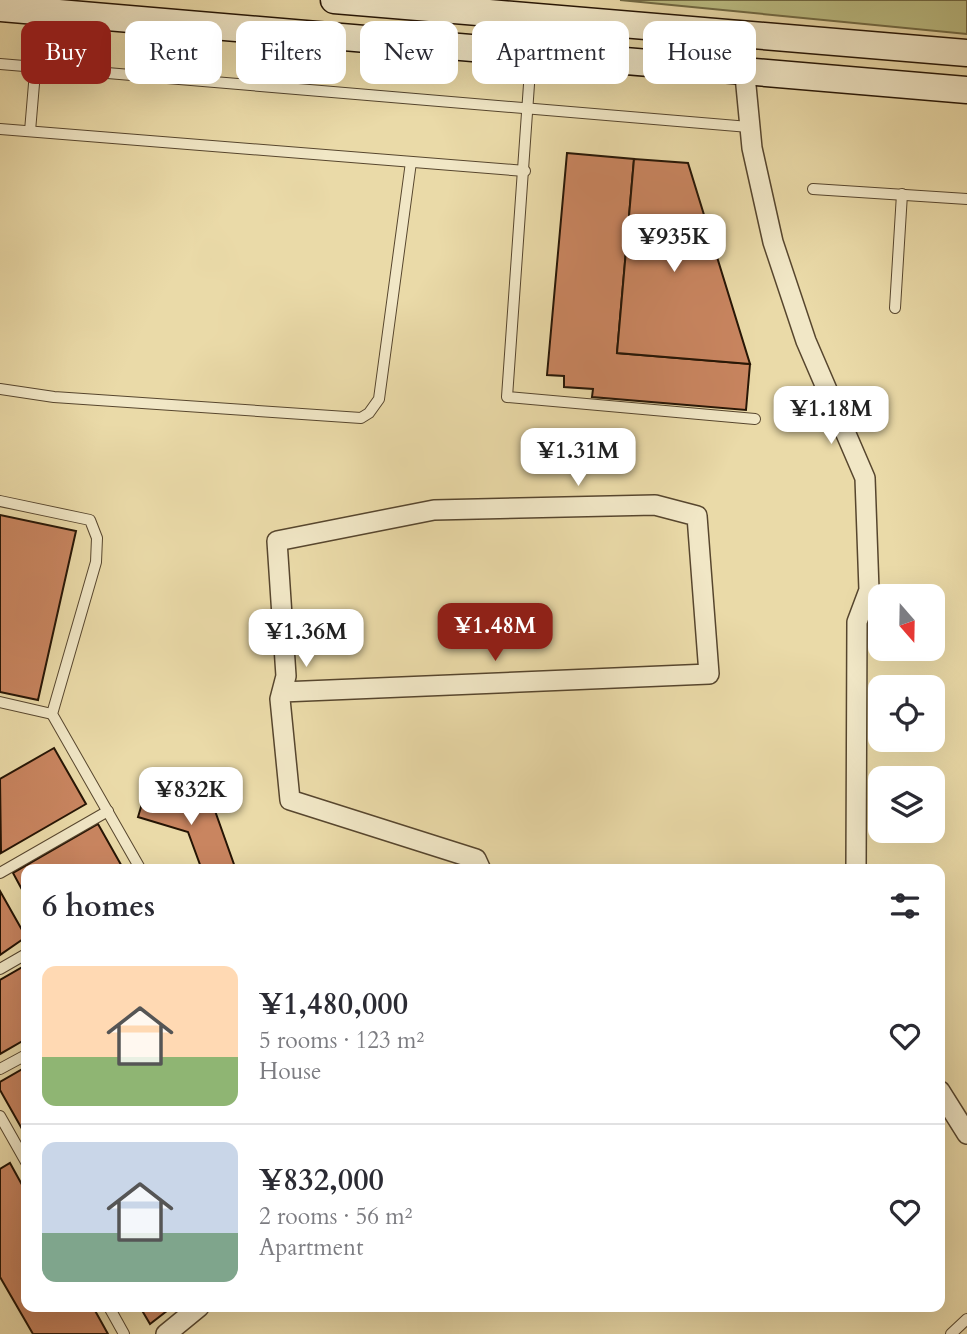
<!DOCTYPE html>
<meta charset="utf-8">
<style>
:root{--surface:#fff;--page:#f2f2f3;--text:#2b2b33;--muted:#7c7c81;--line:#e1e1e2;--accent:#8f2418}
body{margin:0;font-family:Cardo,serif;background:var(--page);color:var(--text);height:100vh;display:flex;flex-direction:column;font-size:26px;white-space:nowrap}
*{box-sizing:border-box;margin:0}
p{font-size:23px;color:var(--muted)}
.icon{flex:none;width:38px;height:38px;fill:none;stroke:currentColor;stroke-width:2;stroke-linecap:round;stroke-linejoin:round}
.map{position:relative;flex:1;overflow:hidden}
.sheet{position:absolute;left:21px;top:864px;width:924px;height:448px;display:flex;flex-direction:column;background:var(--surface);border-radius:14px;box-shadow:0 7px 28px #0002}
.sheet>*{flex:none}
.top-card{position:absolute;left:21px;top:21px;width:926px;height:63px;display:flex;gap:14px}
.needle{width:46px;rotate:160deg}
.fabs{position:absolute;left:868px;top:584px;display:grid;gap:14px}
.fabs a{display:grid;place-items:center;width:77px;height:77px;border-radius:14px;background:var(--surface);box-shadow:0 7px 28px #0002;font-size:35px}
.price{position:absolute;translate:-50% -60px;padding:0 16px;border-radius:14px;background:#fff;color:#222;font-size:23px;line-height:46px;filter:drop-shadow(0 2px 4px #0008)}
.price::after{content:'';position:absolute;left:50%;top:42px;width:21px;height:16px;margin-left:-10px;background:inherit;clip-path:polygon(0 0,100% 0,50% 100%)}
.price.active{background:var(--accent);color:#fff}
ul{padding:0;list-style:none}
li{display:flex;align-items:center;gap:21px;height:175px;padding:0 21px}
li+li{border-top:2px solid var(--line)}
li span{display:grid;place-items:center;flex:none;width:196px;height:140px;border-radius:14px;color:#555}
li>.icon{margin-inline-start:auto}
span .icon{width:84px;height:84px;fill:#fffc;stroke-width:1}
li b{font-size:30px}
h2{display:flex;justify-content:space-between;align-items:center;height:84px;padding:0 21px;font-size:30px}
.chip{padding:0 24px;border-radius:14px;background:var(--surface);box-shadow:0 7px 28px #0002;font-size:24px;line-height:63px}
.chip.active{background:var(--accent);color:#fff}
.map>svg:first-child{display:block}
.green{fill:#bcbe84;stroke:#716a44;stroke-width:2}
.building{fill:#c98560;stroke:#261505;stroke-width:2}
.lines{fill:none;stroke-linecap:round;stroke-linejoin:round}
.service-casing{stroke:#57462e;stroke-width:12}
.minor-casing{stroke:#57462e;stroke-width:22}
.secondary-casing{stroke:#261505;stroke-width:29}
.service{stroke:#f1e7c6;stroke-width:10}
.minor{stroke:#f1e7c6;stroke-width:19}
.secondary{stroke:#f1e7c6;stroke-width:26}
</style>
<div class="map">
<svg width="967" height="1334" viewBox="0 0 967 1334">
<rect width="100%" height="100%" fill="#eadaa8"/>
<filter id="stains"><feTurbulence type="fractalNoise" baseFrequency=".00286" numOctaves="4"/><feColorMatrix values="0 0 0 0 .2 0 0 0 0 .09 0 0 0 0 .02 0 0 0 .5 -.17"/></filter>
<radialGradient id="worn" r=".72"><stop offset=".6" stop-color="#630" stop-opacity="0"/><stop offset="1" stop-color="#630" stop-opacity=".3"/></radialGradient>
<!-- green -->
<polygon class="green" points="620,0 967,0 967,34"/>
<!-- building -->
<g class="building">
<polygon points="567,153 634,159 617,353 750,364 746,410 592,397 593,389 564,387 564,376 547,375"/>
<polygon points="634,159 688,163 750,364 617,353"/>
<polygon points="0,515 76,531 38,700 0,692"/>
<polygon points="54,748 86,804 1,853 0,779"/>
<polygon points="147,787 214,808 236,870 202,870 188,832 138,817"/>
<polygon points="98,824 124,870 26,870 26,897 13,873"/>
<polygon points="0,891 26,937 0,955"/>
<polygon points="26,965 26,1039 0,1054 0,980"/>
<polygon points="26,1067 26,1136 0,1090 0,1082"/>
<polygon points="10,1163 26,1192 26,1307 93,1307 108,1334 33,1334 0,1277 0,1169"/>
<polygon points="140,1307 172,1307 150,1324"/>
</g>
<g class="lines">
<defs>
<g id="service">
<polyline points="531,56 507,397 755,419"/>
<polyline points="0,64 749,127"/>
<polyline points="0,129 525,171"/>
<polyline points="30,131 40,13"/>
<polyline points="813,189 967,199"/>
<polyline points="895,308 902,194"/>
<polyline points="0,389 54,397 361,418 369,413 379,399 411,162"/>
<polyline points="0,501 90,520 97,538 96,562 52,714 141,870"/>
<polyline points="0,702 52,714"/>
<polyline points="0,873 108,811"/>
<polyline points="0,969 26,954"/>
<polyline points="0,1069 26,1055"/>
<polyline points="0,1116 26,1162"/>
<polyline points="109,1307 124,1334"/>
<polyline points="951,1334 967,1319"/>
</g>
<g id="minor">
<polyline points="741,34 752,148 773,242 806,341 865,478 869,590 857,622 856,870"/>
<polyline points="282,692 709,674 697,516 655,505 434,510 277,541 286,676 280,699 290,800 476,859 481,870"/>
<polyline points="940,1091 967,1134"/>
<polyline points="166,1334 199,1307"/>
</g>
<g id="secondary">
<polyline points="334,0 967,53"/>
<polyline points="0,8 967,90"/>
</g>
</defs>
<!-- service casing -->
<use href="#service" class="service-casing"/>
<!-- minor casing -->
<use href="#minor" class="minor-casing"/>
<!-- secondary casing -->
<use href="#secondary" class="secondary-casing"/>
<!-- service -->
<use href="#service" class="service"/>
<!-- minor -->
<use href="#minor" class="minor"/>
<!-- secondary -->
<use href="#secondary" class="secondary"/>
</g>
<rect width="100%" height="100%" filter="url(#stains)"/>
<rect width="100%" height="100%" fill="url(#worn)"/>
</svg>
<div class="fabs">
<a><svg class="needle" viewBox="-14 -14 28 28"><path d="M0-13l5 13h-10z" fill="#e53935"/><path d="M0 13l5-13h-10z" fill="#7c7c81"/></svg></a>
<a><svg class="icon" aria-label="locate" viewBox="0 0 24 24"><circle cx="12" cy="12" r="6"/><path d="M12 2v4M12 18v4M2 12h4M18 12h4"/></svg></a>
<a><svg class="icon" aria-label="layers" viewBox="0 0 24 24"><path d="M12 4l9 5-9 5-9-5zM3 14l9 5 9-5"/></svg></a>
</div>
<b class="price" style="left:674px;top:274px">¥935K</b>
<b class="price" style="left:831px;top:446px">¥1.18M</b>
<b class="price" style="left:578px;top:488px">¥1.31M</b>
<b class="price active" style="left:495px;top:663px">¥1.48M</b>
<b class="price" style="left:306px;top:669px">¥1.36M</b>
<b class="price" style="left:191px;top:827px">¥832K</b>
<div class="top-card">
<a class="chip active">Buy</a>
<a class="chip">Rent</a>
<a class="chip">Filters</a>
<a class="chip">New</a>
<a class="chip">Apartment</a>
<a class="chip">House</a>
</div>
<section class="sheet">
<h2>6 homes<svg class="icon" aria-label="filters" viewBox="0 0 24 24"><path d="M4 7h16M4 17h16"/><circle cx="9" cy="7" r="2"/><circle cx="15" cy="17" r="2"/></svg></h2>
<ul>
<li><span style="background:linear-gradient(#ffd9b3 65%,#8fb573 0)"><svg class="icon" aria-label="home" viewBox="0 0 24 24"><path d="M3 11l9-7 9 7M6 9v11h12V9"/></svg></span><div><b>¥1,480,000</b><p>5 rooms · 123 m²</p><p>House</p></div><svg class="icon" aria-label="heart" viewBox="0 0 24 24"><path d="M12 20l-8-8c-3-5 5-10 8-4 3-6 11-1 8 4z"/></svg></li>
<li><span style="background:linear-gradient(#c9d6e8 65%,#7fa58c 0)"><svg class="icon" aria-label="home" viewBox="0 0 24 24"><path d="M3 11l9-7 9 7M6 9v11h12V9"/></svg></span><div><b>¥832,000</b><p>2 rooms · 56 m²</p><p>Apartment</p></div><svg class="icon" aria-label="heart" viewBox="0 0 24 24"><path d="M12 20l-8-8c-3-5 5-10 8-4 3-6 11-1 8 4z"/></svg></li>
</ul>
</section>
</div>
